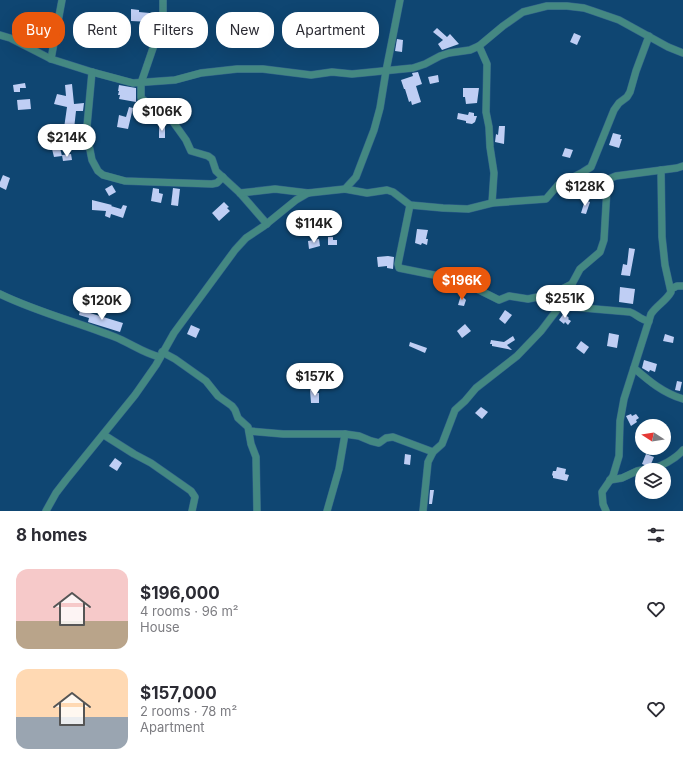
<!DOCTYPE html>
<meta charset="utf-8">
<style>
:root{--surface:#fff;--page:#f2f2f3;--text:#2b2b33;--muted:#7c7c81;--accent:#ea580c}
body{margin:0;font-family:Inter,sans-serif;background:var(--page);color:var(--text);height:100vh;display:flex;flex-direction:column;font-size:15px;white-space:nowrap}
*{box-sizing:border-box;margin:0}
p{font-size:13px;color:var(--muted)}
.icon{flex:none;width:22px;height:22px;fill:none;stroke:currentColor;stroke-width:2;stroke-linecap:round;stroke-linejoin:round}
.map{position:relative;height:511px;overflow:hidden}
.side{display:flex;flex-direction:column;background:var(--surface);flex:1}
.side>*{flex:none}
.top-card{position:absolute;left:12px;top:12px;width:400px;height:36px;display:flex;gap:8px}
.needle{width:26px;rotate:282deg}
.fabs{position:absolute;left:635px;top:419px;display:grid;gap:8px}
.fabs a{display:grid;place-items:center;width:36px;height:36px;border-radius:50%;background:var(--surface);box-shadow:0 4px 16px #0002;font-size:20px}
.price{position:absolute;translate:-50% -34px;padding:0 9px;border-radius:14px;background:#fff;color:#222;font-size:13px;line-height:26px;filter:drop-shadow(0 1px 2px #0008)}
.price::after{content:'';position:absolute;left:50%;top:24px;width:12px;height:9px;margin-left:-6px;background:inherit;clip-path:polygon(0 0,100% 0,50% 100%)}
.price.selected{background:var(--accent);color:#fff}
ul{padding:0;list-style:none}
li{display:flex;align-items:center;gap:12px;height:100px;padding:0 16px}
li span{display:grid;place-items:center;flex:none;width:112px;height:80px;border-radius:12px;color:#555}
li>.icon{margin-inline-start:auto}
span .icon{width:48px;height:48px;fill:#fffc;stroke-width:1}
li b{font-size:17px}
h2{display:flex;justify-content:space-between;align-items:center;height:48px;padding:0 16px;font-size:17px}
.tag{padding:0 14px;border-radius:16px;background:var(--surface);box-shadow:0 4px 16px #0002;font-size:14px;line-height:36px}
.tag.selected{background:var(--accent);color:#fff}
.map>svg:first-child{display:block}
.building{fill:#bfcef4}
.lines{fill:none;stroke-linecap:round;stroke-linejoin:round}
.minor-casing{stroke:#32628a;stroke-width:8}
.minor{stroke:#448882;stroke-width:7}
</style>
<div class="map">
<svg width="683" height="511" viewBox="0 0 683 511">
<rect width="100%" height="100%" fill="#0f4672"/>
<!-- building -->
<g class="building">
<polygon points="131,9 139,10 139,12 150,13 150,15 152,15 151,22 131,21"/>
<polygon points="13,22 22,23 21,34 12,33"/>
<polygon points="437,28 447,37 450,34 459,44 442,50 438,44 443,40 433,32"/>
<polygon points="82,33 90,34 89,40 81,39"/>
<polygon points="574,33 581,36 577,45 570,42"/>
<polygon points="397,39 403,40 402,52 395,51"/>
<polygon points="418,72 422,84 416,86 421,102 412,105 411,101 409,102 405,89 404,89 401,80 413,76 412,73"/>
<polygon points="438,75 439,82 430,84 428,77"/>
<polygon points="25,83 26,88 20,88 20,92 14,92 13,85"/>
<polygon points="72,84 74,104 84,103 83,111 76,111 74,129 64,128 67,107 54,104 57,94 66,96 65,85"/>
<polygon points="119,85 136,88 136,102 119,99 120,95 118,95 119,91 118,91"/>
<polygon points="463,88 479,88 477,103 466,104 465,97 463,97"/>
<polygon points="30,99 31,109 18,110 17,100"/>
<polygon points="129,107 133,108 128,129 117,127 119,115 126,117"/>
<polygon points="469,112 474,113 474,116 477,116 475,122 472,124 466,123 466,121 457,119 458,113 468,115"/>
<rect x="159" y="125" width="6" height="13"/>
<polygon points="499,126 505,126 504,144 495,142 496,134 498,135"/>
<polygon points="63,129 65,140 60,141 58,130"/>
<polygon points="613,133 621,135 620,139 622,139 619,148 609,145"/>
<polygon points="59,144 62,156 54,157 51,145"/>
<polygon points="565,148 573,150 570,158 562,156"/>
<polygon points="71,154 72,160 63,161 62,155"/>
<polygon points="3,175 10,178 6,190 0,187 0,182"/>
<polygon points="112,185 116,192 109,196 105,189"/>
<polygon points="153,188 159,189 159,193 163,194 161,203 151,201"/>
<polygon points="173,188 180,189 178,206 171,205"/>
<polygon points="92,200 112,205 111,206 121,209 123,205 127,206 123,218 111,214 110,218 105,216 106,211 92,210"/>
<polygon points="585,200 590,202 586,214 581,213"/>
<polygon points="224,202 229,207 227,208 230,211 219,221 212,213"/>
<polygon points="417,229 428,230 426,239 428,239 427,245 422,243 421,245 415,243"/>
<polygon points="328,237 333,237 333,240 337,240 337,245 328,245"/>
<polygon points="319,239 320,246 309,249 308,241"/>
<polygon points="629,248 635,249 630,276 621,275 623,264 627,265"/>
<polygon points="388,256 394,257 393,269 387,268 387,266 378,267 377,257"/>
<polygon points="620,287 635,289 633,304 619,302"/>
<polygon points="85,289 96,292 92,303 81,300"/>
<polygon points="461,295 466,300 464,306 458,305"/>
<polygon points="80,310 123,323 120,332 88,322 89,318 79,315"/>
<polygon points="505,310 512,315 505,324 499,319"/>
<polygon points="564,313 569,318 568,319 571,321 568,325 565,322 564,324 559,320"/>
<polygon points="465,324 471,331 462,338 457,331"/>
<polygon points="191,325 200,329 196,338 187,334"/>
<polygon points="609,333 619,335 617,348 607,346"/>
<polygon points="665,334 674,337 673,343 663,341"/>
<polygon points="513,336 515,340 507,345 512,350 492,346 492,344 490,344 491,340 504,342"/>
<polygon points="581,341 589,347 584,354 576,348"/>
<polygon points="410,342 427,348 425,353 409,346"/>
<polygon points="644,360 657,364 655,372 650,370 649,372 642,368"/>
<polygon points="677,381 682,382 680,391 675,390"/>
<polygon points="310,390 316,390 316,393 319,393 319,403 311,403"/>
<polygon points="481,407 488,412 482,419 475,413"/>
<polygon points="631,414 632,416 636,414 639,418 636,420 637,422 631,426 626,416"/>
<polygon points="405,454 411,455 410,465 404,464"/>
<polygon points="646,454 654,457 651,464 647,466 642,464"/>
<polygon points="115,458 122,463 117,471 109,466"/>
<polygon points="557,467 566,469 565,474 569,475 567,481 553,478 553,476 552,475 553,471 556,471"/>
<polygon points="430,490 434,490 432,504 429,504"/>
</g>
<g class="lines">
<defs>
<g id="minor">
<polyline points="163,0 163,19 141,83 141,98 171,119 186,140 191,151 208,156 212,159 216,171 240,193 267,224"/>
<polyline points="0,35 10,38 51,59 92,72 133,83 175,80 201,73 237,69 263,69 311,75 332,72 352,74 413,68 425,64 440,56 449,53 470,50 479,46 503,26 523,12 547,6 567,6 584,8 593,11 619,20 668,47 683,53"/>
<polyline points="479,46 487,64 486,112 489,127 490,147 494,173 492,203"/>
<polyline points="51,59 62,0"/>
<polyline points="92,72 87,126 89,145 92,160 98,171 103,175 125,181 212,184 217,183 223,177"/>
<polyline points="345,189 367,193 387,190 393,192 410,205 443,208 468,209 492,203 546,199 558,185 583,172 591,167 614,110 619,103 627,97 630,92 636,71 649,36"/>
<polyline points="240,193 275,189 308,193"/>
<polyline points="410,205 398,264 399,268 459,280 499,300 509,296 528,299 552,294 572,284"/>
<polyline points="671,289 677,286 683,286"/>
<path d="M0,294C37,312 77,322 115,337C130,343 145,354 160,357"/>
<path d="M543,295L560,306L630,312C637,314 640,320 649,321"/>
<polyline points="162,352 175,359 206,381 218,396 232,406 235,410 238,418 248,427 251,444 256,457 257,511"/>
<path d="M634,368C649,381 663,393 683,399"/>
<polyline points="249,431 283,434 345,434 359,436 371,441 379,443 386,438 393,437 433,452"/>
<polyline points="104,435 134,454 151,463 191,491 195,497 192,511"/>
<path d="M649,470C660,467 676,459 683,450"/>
<polyline points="610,480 622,478 637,471 642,470"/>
<polyline points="46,511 56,493 66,480 135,395 156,365 174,333 235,250 246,238 264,226 296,200 308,193 345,189 356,177 374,130 380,108 386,71 400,0"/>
<polyline points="327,511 339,469 345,434"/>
<polyline points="423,511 428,462 433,452 442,444 455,410 465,401 476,388 517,356 541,331 560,306 580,269 600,252 604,240 607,188 611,178 616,176 677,168 683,166"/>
<path d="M606,511L603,504L602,492L613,476L619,456L620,421L624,399L651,314C657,305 666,301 671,292L665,265L662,237L661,170"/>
</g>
</defs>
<!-- minor casing -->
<use href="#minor" class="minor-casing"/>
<!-- minor -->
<use href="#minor" class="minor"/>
</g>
</svg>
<div class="fabs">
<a><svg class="needle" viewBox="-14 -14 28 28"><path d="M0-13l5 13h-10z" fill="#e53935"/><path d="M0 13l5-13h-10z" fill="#7c7c81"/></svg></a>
<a><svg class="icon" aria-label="layers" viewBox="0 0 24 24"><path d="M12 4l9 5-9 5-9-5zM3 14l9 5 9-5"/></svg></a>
</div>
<b class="price" style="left:162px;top:132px">$106K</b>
<b class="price" style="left:67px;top:158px">$214K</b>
<b class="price" style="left:585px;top:207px">$128K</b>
<b class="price" style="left:314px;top:244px">$114K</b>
<b class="price selected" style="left:462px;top:301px">$196K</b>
<b class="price" style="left:565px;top:319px">$251K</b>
<b class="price" style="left:102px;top:321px">$120K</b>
<b class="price" style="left:315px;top:397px">$157K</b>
<div class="top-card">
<a class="tag selected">Buy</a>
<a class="tag">Rent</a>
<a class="tag">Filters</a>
<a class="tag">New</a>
<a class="tag">Apartment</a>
</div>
</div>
<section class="side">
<h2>8 homes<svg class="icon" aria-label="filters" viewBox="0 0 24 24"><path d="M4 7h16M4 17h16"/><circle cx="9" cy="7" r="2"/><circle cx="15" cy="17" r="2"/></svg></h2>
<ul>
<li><span style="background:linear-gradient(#f6c9c9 65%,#b9a48a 0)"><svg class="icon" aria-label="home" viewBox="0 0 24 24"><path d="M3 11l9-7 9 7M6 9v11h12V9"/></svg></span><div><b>$196,000</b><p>4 rooms · 96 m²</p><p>House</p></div><svg class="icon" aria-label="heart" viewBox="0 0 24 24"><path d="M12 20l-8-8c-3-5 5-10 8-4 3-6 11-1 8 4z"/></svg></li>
<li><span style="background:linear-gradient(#ffd9b3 60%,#9aa5b1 0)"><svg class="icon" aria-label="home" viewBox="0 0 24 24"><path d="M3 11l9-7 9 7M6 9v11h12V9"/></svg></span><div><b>$157,000</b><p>2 rooms · 78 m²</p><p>Apartment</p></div><svg class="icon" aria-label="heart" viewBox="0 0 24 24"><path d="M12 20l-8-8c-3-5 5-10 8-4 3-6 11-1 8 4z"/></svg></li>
</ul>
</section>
